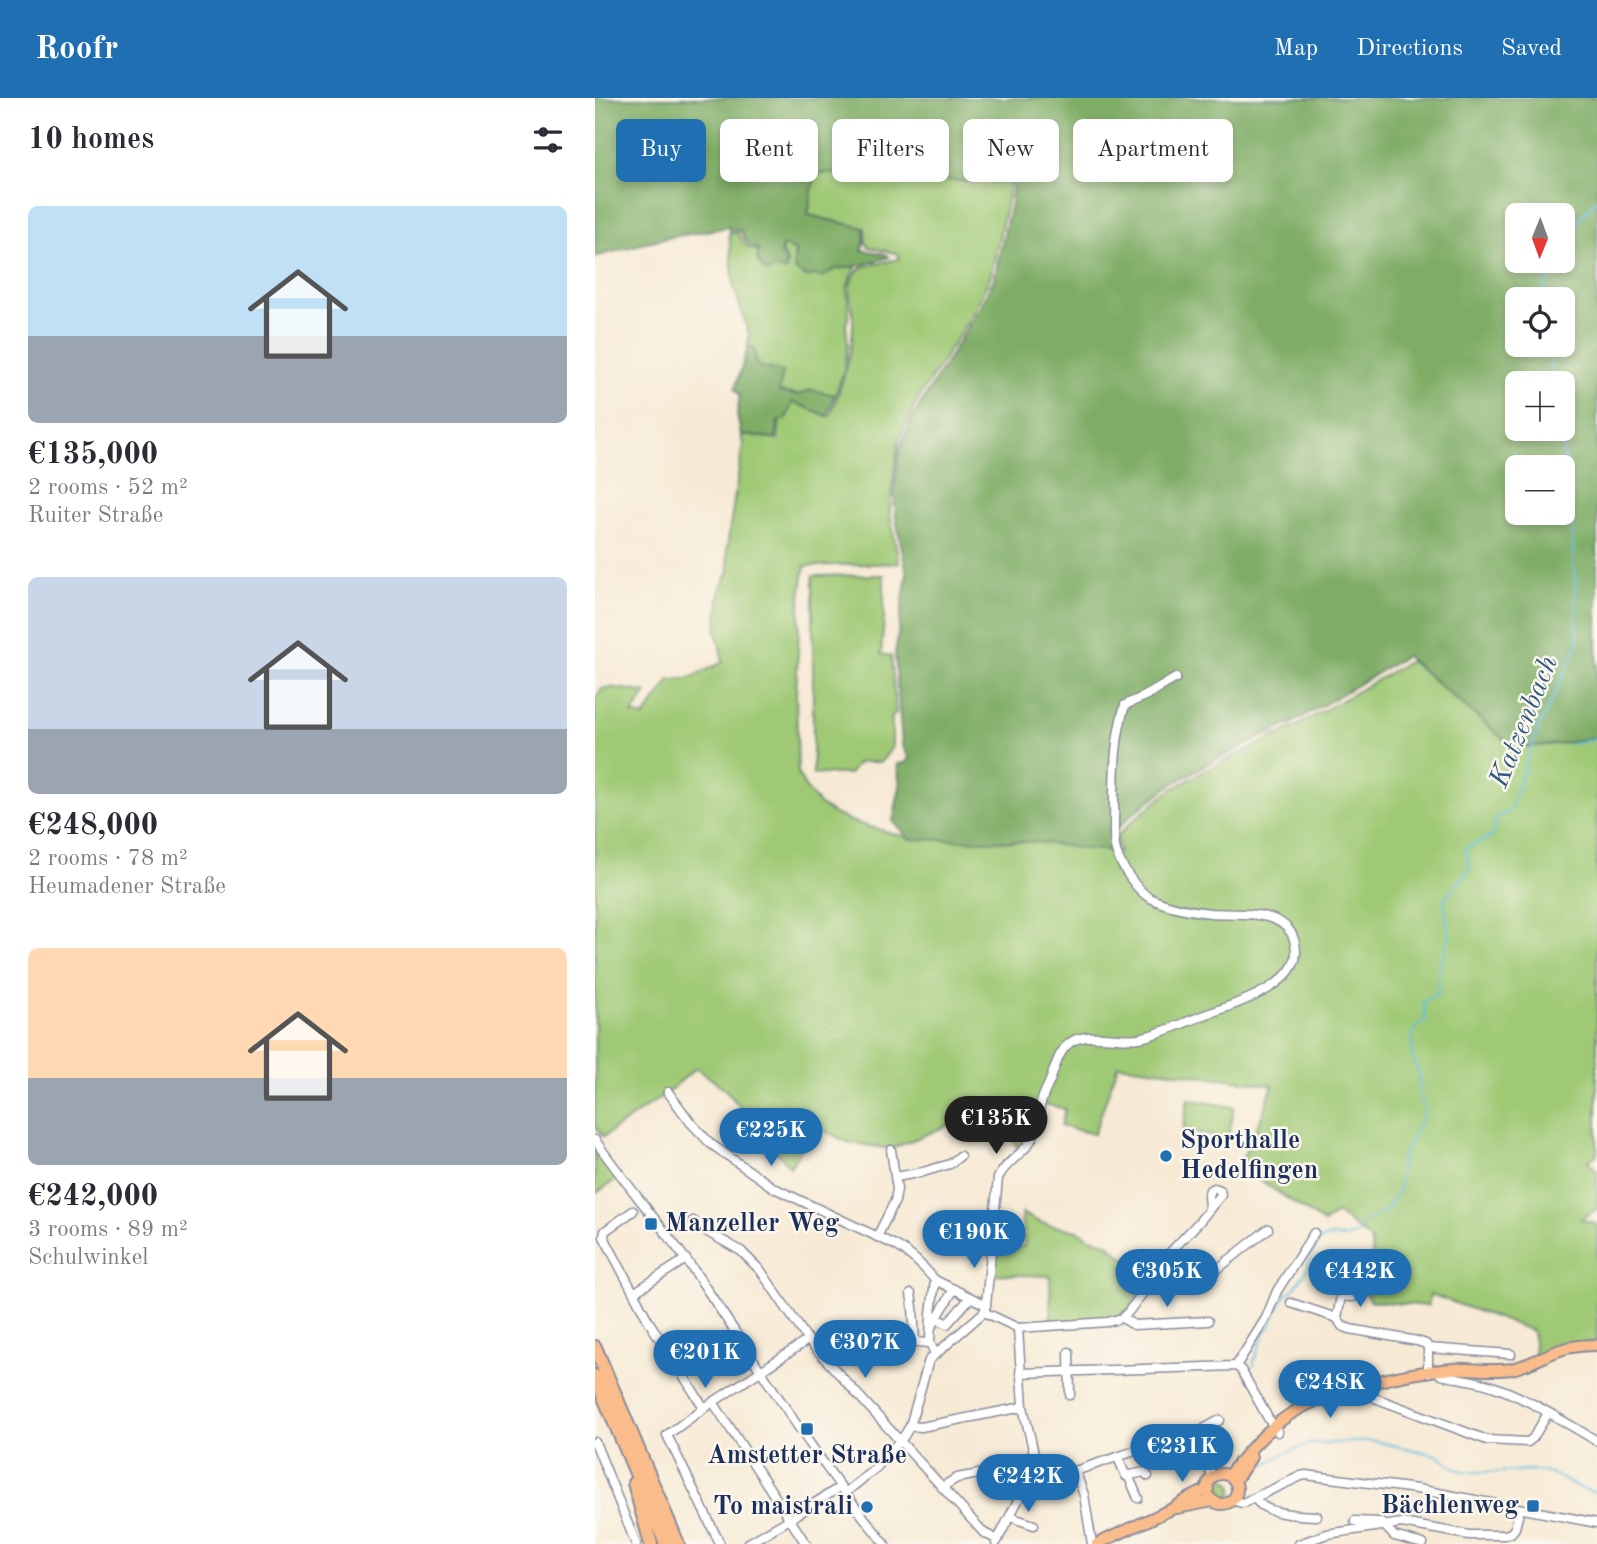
<!DOCTYPE html>
<meta charset="utf-8">
<style>
:root{--surface:#fff;--page:#f2f2f3;--text:#2b2b33;--muted:#7c7c81;--accent:#1f6fb2}
body{margin:0;font-family:"Old Standard TT",serif;background:var(--page);color:var(--text);height:100vh;display:flex;flex-direction:column;font-size:26px;white-space:nowrap}
*{box-sizing:border-box;margin:0}
p{font-size:23px;color:var(--muted)}
.icon{flex:none;width:38px;height:38px;fill:none;stroke:currentColor;stroke-width:2;stroke-linecap:round;stroke-linejoin:round}
.map{position:relative;flex:1;overflow:hidden}
.drawer{display:flex;flex-direction:column;background:var(--surface);width:595px}
.drawer>*{flex:none}
.hud{position:absolute;left:21px;top:21px;width:665px;height:63px;display:flex;gap:14px}
.needle{width:46px;rotate:181deg}
.fabs{position:absolute;left:910px;top:105px;display:grid;gap:14px}
.fabs a{display:grid;place-items:center;width:70px;height:70px;border-radius:10px;background:var(--surface);box-shadow:0 4px 10px #0003;font-size:35px}
.price{position:absolute;translate:-50% -60px;padding:0 16px;border-radius:24px;background:var(--accent);color:#fff;font-size:23px;line-height:46px;filter:drop-shadow(0 2px 4px #0008)}
.price::after{content:'';position:absolute;left:50%;top:42px;width:21px;height:16px;margin-left:-10px;background:inherit;clip-path:polygon(0 0,100% 0,50% 100%)}
.price.on{background:#222;color:#fff}
ul{padding:0;list-style:none}
li{display:grid;align-content:center;gap:14px;height:371px;padding:0 28px}
li span{display:grid;place-items:center;height:217px;border-radius:10px;color:#555}
li>.icon{margin-inline-start:auto}
span .icon{width:126px;height:126px;fill:#fffc;stroke-width:1}
li b{font-size:30px}
h2{display:flex;justify-content:space-between;align-items:center;height:84px;padding:0 28px;font-size:30px}
.tag{padding:0 24px;border-radius:10px;background:var(--surface);box-shadow:0 4px 10px #0003;font-size:24px;line-height:63px}
.tag.on{background:var(--accent);color:#fff}
header{display:flex;align-items:center;gap:42px;box-sizing:border-box;height:98px;padding:0 35px;background:var(--accent);color:#fff}
header strong{font-size:33px}
nav{display:flex;gap:38px;margin-inline-start:auto;font-size:24px}
main{display:flex;flex:1;min-height:0}
.map>svg:first-child{display:block}
.green{fill:#9fc975;stroke:#5d7c6a;stroke-width:2}
.forest{fill:#7fad66;stroke:#4d6e62;stroke-width:2;fill-rule:evenodd}
.lines{fill:none;stroke-linecap:round;stroke-linejoin:round}
.stream{stroke:#60bdde;stroke-width:2}
.minor-casing{stroke:#898c9a;stroke-width:11}
.major-casing{stroke:#898c9a;stroke-width:14}
.highway-casing{stroke:#898c9a;stroke-width:16}
.minor{stroke:#fff;stroke-width:8}
.major{stroke:#fabc8b;stroke-width:10}
.highway{stroke:#fabc8b;stroke-width:12}
.poi-dot{fill:#1f6fb2;stroke:#fbf7ec;stroke-width:2.5}
.labels{text-anchor:middle;dominant-baseline:central;stroke-width:5;stroke-linejoin:round;paint-order:stroke}
.poi-label{font-size:26px;font-weight:bold;fill:#1b2f5e;stroke:#fbf7ec;text-anchor:start}
.water-label{font-size:28px;font-style:italic;fill:#305a84;stroke:#fbf7ec}
</style>
<header>
<strong>Roofr</strong>
<nav><a>Map</a><a>Directions</a><a>Saved</a></nav>
</header>
<main>
<section class="drawer">
<h2>10 homes<svg class="icon" aria-label="filters" viewBox="0 0 24 24"><path d="M4 7h16M4 17h16"/><circle cx="9" cy="7" r="2"/><circle cx="15" cy="17" r="2"/></svg></h2>
<ul>
<li><span style="background:linear-gradient(#bfe0f5 60%,#9aa5b1 0)"><svg class="icon" aria-label="home" viewBox="0 0 24 24"><path d="M3 11l9-7 9 7M6 9v11h12V9"/></svg></span><div><b>€135,000</b><p>2 rooms · 52 m²</p><p>Ruiter Straße</p></div></li>
<li><span style="background:linear-gradient(#c9d6e8 70%,#9aa5b1 0)"><svg class="icon" aria-label="home" viewBox="0 0 24 24"><path d="M3 11l9-7 9 7M6 9v11h12V9"/></svg></span><div><b>€248,000</b><p>2 rooms · 78 m²</p><p>Heumadener Straße</p></div></li>
<li><span style="background:linear-gradient(#ffd9b3 60%,#9aa5b1 0)"><svg class="icon" aria-label="home" viewBox="0 0 24 24"><path d="M3 11l9-7 9 7M6 9v11h12V9"/></svg></span><div><b>€242,000</b><p>3 rooms · 89 m²</p><p>Schulwinkel</p></div></li>
</ul>
</section>
<div class="map">
<svg width="1002" height="1446" viewBox="0 0 1002 1446">
<rect width="100%" height="100%" fill="#fbf7ec"/>
<filter id="ink" filterUnits="userSpaceOnUse"><feTurbulence type="fractalNoise" baseFrequency=".0143" numOctaves="2"/><feDisplacementMap in="SourceGraphic" scale="14" xChannelSelector="R" yChannelSelector="G"/><feConvolveMatrix kernelMatrix="1 2 1 2 8 2 1 2 1" color-interpolation-filters="sRGB"/></filter>
<filter id="wash" filterUnits="userSpaceOnUse"><feTurbulence type="fractalNoise" baseFrequency=".00686" numOctaves="4" result="noise"/><feDisplacementMap in="SourceGraphic" scale="28" xChannelSelector="R" yChannelSelector="G"/><feGaussianBlur stdDeviation="1.57" result="paint"/><feColorMatrix in="noise" values="0 0 0 0 0 0 0 0 0 0 0 0 0 0 0 0 0 1.4 0 .05"/><feComposite in="paint" operator="in"/></filter>
<g filter="url(#wash)">
<rect width="100%" height="100%" fill="#f7ead5"/>
<!-- green -->
<g class="green">
<path d="M220,75C285,77 350,82 415,85L412,104L395,180L376,218L323,301L309,329L303,346L296,399L295,416L304,465L210,468L206,491L201,596L203,676L210,689L224,706L239,716L258,724L314,740L443,744L524,754L522,738L541,720L577,691L613,671L702,628L815,563L919,650L963,646L1002,639V1057L993,1063L1002,1073V1111L986,1121L1002,1126V1243L940,1258L938,1233L835,1196L833,1208L775,1203L770,1194L783,1189L794,1178C772,1168 780,1159 775,1141L742,1115L729,1125L644,1068L667,1018L678,987L523,967L499,1036L466,1028L470,1011L446,1005L441,1033L425,1056L418,1040L395,1030L361,1024L296,1051L252,1044L221,1028L195,1069L129,990L101,970L73,994L8,1039L0,1028V602C0,601 6,593 6,592C14,586 42,594 52,595L37,616L49,619L75,582L93,581L128,564L121,531L125,492L134,473L132,452L134,435L148,346L146,337L183,341L185,322H190L198,304L235,318C246,288 259,253 258,221C257,201 247,185 267,169L304,161V156L274,149L271,145L270,130L213,117Z"/>
<path d="M134,135H143C147,146 153,151 164,153L162,162L175,173L183,170L184,172L191,173C194,165 192,159 186,154L188,148L200,152L199,160L211,178L219,177L227,179L240,171L262,168L256,178L252,190L254,217L251,227L253,247L249,272L240,297L216,292L203,297L183,294L162,268L159,249H153L154,236L139,189Z"/>
<polygon points="289,477 289,521 286,556 296,558 301,615 297,618 297,649 286,664 264,664 254,676 218,676 218,478"/>
<polygon points="593,1001 639,1009 633,1041 588,1032"/>
<polygon points="3,1051 23,1080 0,1096 0,1053"/>
<polygon points="426,1115 446,1125 483,1133 495,1140 513,1146 529,1160 535,1162 557,1177 527,1220 456,1228 455,1178 398,1176 400,1148 429,1149"/>
<circle cx="628" cy="1391" r="10"/>
</g>
<!-- forest -->
<g class="forest">
<path d="M0,0H1002V639L963,646L919,650L811,558L699,624L612,666L574,688L536,717L520,733V752L490,751L443,744L314,741L298,723L305,688L302,666L310,665L314,660L307,647L300,556L312,476L301,421L299,395L304,352L317,320L382,214L399,181L416,105L418,85L315,81L272,76L220,75L213,117L269,130V145L267,152L290,156L294,159L262,168L240,171L227,179L219,177L211,179L199,171L200,152L188,148L185,155L191,164L189,172H184L183,170L171,174L162,162L164,151C153,148 149,143 146,133L134,132L133,129L60,142L0,159ZM922,117H968V163H922ZM922,201H968V247H922ZM922,285H968V331H922ZM922,369H968V415H922Z"/>
<polygon points="153,249 159,249 162,268 188,274 184,294 203,297 216,292 240,297 232,318 198,304 190,322 183,322 181,340 146,337 142,316 145,297 140,291"/>
</g>
<g class="lines">
<!-- stream -->
<g class="stream">
<polyline points="944,107 949,110"/>
<polyline points="951,111 960,117"/>
<polyline points="968,124 977,137"/>
<polyline points="968,156 987,118 1002,101"/>
<polyline points="949,201 948,193 964,163"/>
<polyline points="954,247 957,285"/>
<polyline points="974,646 1002,641"/>
<polyline points="659,1268 659,1263 669,1236 675,1228 689,1198 698,1192 710,1175 719,1153 725,1142 736,1138 749,1140 760,1137 769,1125 793,1111 804,1090 806,1061 830,1014 825,998 824,976 817,958 818,933 831,921 828,904 843,895 844,871 854,840 849,801 875,771 870,751 897,738 902,719 914,714 943,631 983,546 976,404 965,331"/>
<polyline points="655,1376 688,1356 714,1346 779,1343 842,1357 855,1367 864,1372 875,1374 908,1374 934,1372 955,1375 985,1390 1002,1395"/>
</g>
</g>
</g>
<g filter="url(#ink)">
<g class="lines">
<defs>
<g id="minor">
<path d="M73,994L96,1025L116,1046L179,1090L302,1148C317,1157 329,1169 340,1182L336,1216L335,1245L340,1256"/>
<path d="M0,1042C31,1087 68,1129 100,1174C162,1265 220,1361 290,1446"/>
<polyline points="301,1079 328,1074 355,1066 365,1058"/>
<polyline points="38,1113 10,1133 9,1139 54,1224 109,1310"/>
<polyline points="98,1123 109,1132 146,1153 166,1173 213,1242 389,1435 403,1442"/>
<polyline points="282,1139 300,1103 302,1091 296,1052"/>
<polyline points="745,1158 744,1179 746,1198 742,1220 747,1228 755,1231 822,1243 831,1246 833,1250 833,1275"/>
<polyline points="340,1182 391,1207"/>
<polyline points="553,1184 601,1184 620,1173 673,1131"/>
<polyline points="40,1194 91,1161"/>
<polyline points="316,1196 318,1209 320,1244 335,1245"/>
<polyline points="746,1198 758,1199 778,1191"/>
<polyline points="696,1205 742,1220"/>
<polyline points="389,1214 423,1230 428,1309 438,1351 440,1374"/>
<polyline points="527,1220 539,1227 613,1223"/>
<polyline points="343,1221 352,1226 375,1200"/>
<polyline points="336,1230 359,1191"/>
<path d="M423,1230L513,1224L527,1220L534,1213L547,1196L565,1165L604,1124L626,1097L625,1092C621,1090 619,1089 615,1092L613,1097L614,1110"/>
<polyline points="833,1250 916,1256"/>
<polyline points="474,1254 475,1297"/>
<polyline points="641,1268 671,1220 682,1193 719,1135"/>
<path d="M843,1273L846,1277C864,1281 882,1282 900,1289C936,1302 969,1324 1002,1343"/>
<polyline points="425,1275 641,1268 646,1272 673,1320 683,1334"/>
<polyline points="775,1286 780,1300 892,1342 933,1344 938,1340 953,1315"/>
<polyline points="118,1304 211,1446"/>
<polyline points="315,1328 326,1329 428,1309"/>
<polyline points="0,1344 41,1446"/>
<polyline points="523,1360 531,1378 549,1374 553,1378"/>
<polyline points="609,1362 614,1355 611,1349 610,1330 625,1322"/>
<polyline points="422,1366 439,1363"/>
<polyline points="480,1373 489,1397 497,1446"/>
<polyline points="440,1374 480,1373 543,1352 565,1348 595,1353 603,1357 609,1362 618,1379"/>
<polyline points="533,1377 543,1400"/>
<polyline points="347,1389 362,1380 384,1376"/>
<path d="M250,1395L281,1370L309,1338L315,1328L334,1262L389,1214L391,1207L403,1080C411,1062 432,1055 439,1036C443,1026 443,1015 446,1005C448,996 453,989 456,980C461,967 464,952 476,944C492,933 524,943 544,940C565,936 584,927 604,919C630,909 700,891 701,855C701,809 646,817 616,815C597,813 573,809 555,800C542,793 525,767 521,753C517,741 520,719 519,706C519,672 520,639 530,607L552,597L581,580"/>
<path d="M660,1400C669,1417 704,1417 722,1418"/>
<polyline points="637,1402 647,1405 650,1404 706,1378 711,1377 822,1391 1002,1425"/>
<polyline points="415,1419 439,1427"/>
<polyline points="760,1423 784,1424 789,1427 799,1438 828,1446"/>
<polyline points="401,1445 436,1377 440,1374"/>
<polyline points="125,1446 72,1337 109,1310 213,1242"/>
<polyline points="152,1446 195,1421 245,1389"/>
<polyline points="704,1446 732,1436 807,1425 874,1437 909,1437 916,1435 920,1430 925,1411"/>
</g>
<g id="major">
<circle cx="627" cy="1391" r="15"/>
<path d="M634,1377C651,1355 671,1332 694,1317C732,1292 812,1274 857,1271C876,1270 896,1274 916,1271C933,1268 948,1258 965,1252C977,1248 989,1247 1002,1247"/>
<polyline points="640,1383 656,1359"/>
<polyline points="582,1410 618,1403"/>
<polyline points="502,1446 579,1410 591,1402 613,1391"/>
</g>
<g id="highway">
<polyline points="0,1249 83,1446"/>
<polyline points="0,1278 71,1446"/>
<polyline points="39,1385 56,1446"/>
</g>
</defs>
<!-- minor casing -->
<use href="#minor" class="minor-casing"/>
<!-- major casing -->
<use href="#major" class="major-casing"/>
<!-- highway casing -->
<use href="#highway" class="highway-casing"/>
<!-- minor -->
<use href="#minor" class="minor"/>
<!-- major -->
<use href="#major" class="major"/>
<!-- highway -->
<use href="#highway" class="highway"/>
</g>
</g>
<!-- markers -->
<g class="poi-dot">
<circle cx="571" cy="1058" r="7"/>
<rect x="49" y="1119" width="14" height="14" rx="3.5"/>
<rect x="205" y="1324" width="14" height="14" rx="3.5"/>
<rect x="931" y="1401" width="14" height="14" rx="3.5"/>
<circle cx="272" cy="1409" r="7"/>
</g>
<g class="labels">
<!-- poi labels -->
<g class="poi-label">
<text x="585" y="1043">Sporthalle<tspan x="585" dy="30">Hedelfingen</tspan></text>
<text x="70" y="1126">Manzeller Weg</text>
<text x="212" y="1358" text-anchor="middle">Amstetter Straße</text>
<text x="924" y="1408" text-anchor="end">Bächlenweg</text>
<text x="258" y="1409" text-anchor="end">To maistrali</text>
</g>
<!-- water labels -->
<g class="water-label">
<text transform="translate(930 624) rotate(-68)">Katzenbach</text>
</g>
</g>
</svg>
<div class="fabs">
<a><svg class="needle" viewBox="-14 -14 28 28"><path d="M0-13l5 13h-10z" fill="#e53935"/><path d="M0 13l5-13h-10z" fill="#7c7c81"/></svg></a>
<a><svg class="icon" aria-label="locate" viewBox="0 0 24 24"><circle cx="12" cy="12" r="6"/><path d="M12 2v4M12 18v4M2 12h4M18 12h4"/></svg></a>
<a>+</a>
<a>−</a>
</div>
<b class="price on" style="left:401px;top:1058px">€135K</b>
<b class="price" style="left:176px;top:1070px">€225K</b>
<b class="price" style="left:379px;top:1172px">€190K</b>
<b class="price" style="left:572px;top:1211px">€305K</b>
<b class="price" style="left:765px;top:1211px">€442K</b>
<b class="price" style="left:270px;top:1282px">€307K</b>
<b class="price" style="left:110px;top:1292px">€201K</b>
<b class="price" style="left:735px;top:1322px">€248K</b>
<b class="price" style="left:587px;top:1386px">€231K</b>
<b class="price" style="left:433px;top:1416px">€242K</b>
<div class="hud">
<a class="tag on">Buy</a>
<a class="tag">Rent</a>
<a class="tag">Filters</a>
<a class="tag">New</a>
<a class="tag">Apartment</a>
</div>
</div>
</main>
